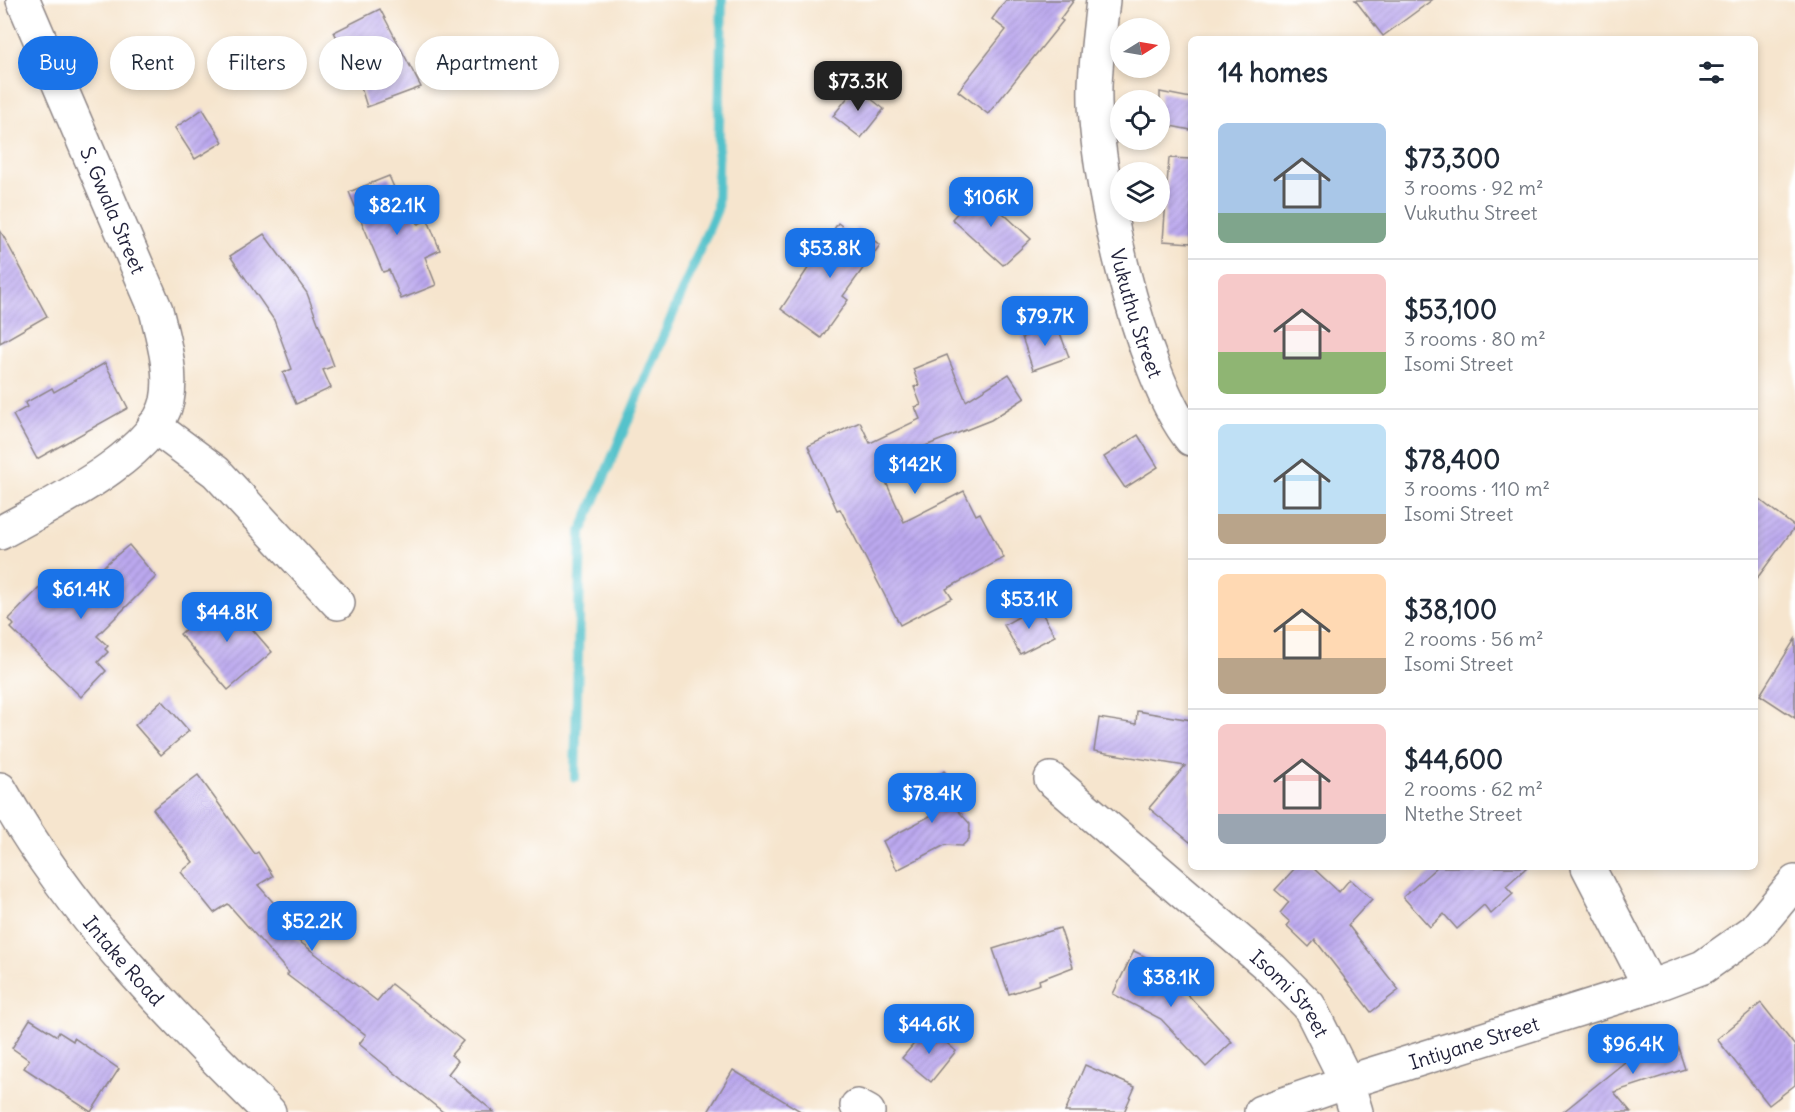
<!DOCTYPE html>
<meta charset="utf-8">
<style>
:root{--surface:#fff;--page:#f6f6f7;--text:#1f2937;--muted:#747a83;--line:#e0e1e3;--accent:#1a73e8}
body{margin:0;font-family:Delius,sans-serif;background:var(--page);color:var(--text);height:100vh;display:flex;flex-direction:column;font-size:22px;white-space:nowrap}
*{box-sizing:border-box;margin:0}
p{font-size:20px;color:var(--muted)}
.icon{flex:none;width:33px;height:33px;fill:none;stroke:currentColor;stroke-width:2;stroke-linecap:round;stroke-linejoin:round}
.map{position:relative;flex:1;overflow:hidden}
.drawer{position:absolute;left:1188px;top:36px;width:570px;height:834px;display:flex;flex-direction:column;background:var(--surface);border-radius:9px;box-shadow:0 3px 9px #0003}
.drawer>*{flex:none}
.guide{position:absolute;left:18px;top:36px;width:570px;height:54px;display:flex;gap:12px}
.needle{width:39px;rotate:79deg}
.fabs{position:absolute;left:1110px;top:18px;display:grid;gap:12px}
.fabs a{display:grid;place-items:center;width:60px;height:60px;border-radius:50%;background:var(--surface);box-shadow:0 3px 9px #0003;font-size:30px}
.price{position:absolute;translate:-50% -51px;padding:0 14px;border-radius:12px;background:var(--accent);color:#fff;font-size:20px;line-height:39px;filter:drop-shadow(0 2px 3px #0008)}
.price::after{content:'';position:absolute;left:50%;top:36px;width:18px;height:14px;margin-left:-9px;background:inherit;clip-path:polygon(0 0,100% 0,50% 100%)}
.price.on{background:#222;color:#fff}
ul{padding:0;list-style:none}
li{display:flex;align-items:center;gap:18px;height:150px;padding:0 30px}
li+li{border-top:2px solid var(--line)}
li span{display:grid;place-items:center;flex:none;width:168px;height:120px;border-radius:9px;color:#555}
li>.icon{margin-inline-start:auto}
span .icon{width:72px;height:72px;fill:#fffc;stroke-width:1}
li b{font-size:26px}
h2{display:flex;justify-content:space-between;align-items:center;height:72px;padding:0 30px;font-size:26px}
.pill{padding:0 21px;border-radius:27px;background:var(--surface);box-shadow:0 3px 9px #0003;font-size:21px;line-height:54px}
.pill.on{background:var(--accent);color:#fff}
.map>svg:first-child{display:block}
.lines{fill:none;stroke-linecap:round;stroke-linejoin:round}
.stream{stroke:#55c2cb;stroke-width:10}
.building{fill:url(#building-hatch)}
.minor-casing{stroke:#8c8484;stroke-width:36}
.minor{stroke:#fff;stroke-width:33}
.labels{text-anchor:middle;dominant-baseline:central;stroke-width:6;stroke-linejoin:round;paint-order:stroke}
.street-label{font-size:20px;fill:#22223b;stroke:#fff}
</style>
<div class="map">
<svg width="1795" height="1112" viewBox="0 0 1795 1112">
<defs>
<pattern id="building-hatch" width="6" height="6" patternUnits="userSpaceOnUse" patternTransform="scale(1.5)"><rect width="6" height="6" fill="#bba8ee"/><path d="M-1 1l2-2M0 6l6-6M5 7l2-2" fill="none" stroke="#a090cd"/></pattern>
</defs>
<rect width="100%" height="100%" fill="#fff"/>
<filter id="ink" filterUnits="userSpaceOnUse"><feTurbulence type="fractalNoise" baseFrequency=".0167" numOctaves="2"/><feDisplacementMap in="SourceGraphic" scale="12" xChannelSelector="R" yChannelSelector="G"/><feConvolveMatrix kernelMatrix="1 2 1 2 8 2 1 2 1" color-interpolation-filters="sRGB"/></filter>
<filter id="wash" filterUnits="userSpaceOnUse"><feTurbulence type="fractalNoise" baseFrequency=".008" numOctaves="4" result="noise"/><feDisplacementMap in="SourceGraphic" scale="24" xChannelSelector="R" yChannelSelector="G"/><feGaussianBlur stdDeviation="1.35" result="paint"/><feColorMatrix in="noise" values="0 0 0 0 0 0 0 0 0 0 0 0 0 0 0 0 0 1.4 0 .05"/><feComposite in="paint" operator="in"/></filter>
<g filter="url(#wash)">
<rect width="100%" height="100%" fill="#f6e5ce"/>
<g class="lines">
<!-- stream -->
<polyline class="stream" points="575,777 581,532 717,209 722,0"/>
</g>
<g id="blocks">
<!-- building -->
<g class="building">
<polygon points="1006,0 1074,0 1060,19 1063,21 988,114 958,91 1006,30 992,19"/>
<polygon points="1355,0 1432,0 1383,36"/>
<polygon points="380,9 421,87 367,107 358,78 334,32"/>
<polygon points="856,87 884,109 861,138 833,116"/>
<polygon points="1160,92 1191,98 1191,130 1160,124"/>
<polygon points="203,109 223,142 195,159 175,128"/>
<polygon points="1169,158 1191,159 1191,243 1163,241"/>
<polygon points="389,176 396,192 404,189 418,224 428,220 440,250 425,257 436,285 401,299 389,270 383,272 349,192"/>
<polygon points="978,190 1031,239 1003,265 952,219"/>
<polygon points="838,223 853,234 857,228 880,245 843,296 848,300 821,338 781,309"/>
<polygon points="0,230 47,316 0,343"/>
<polygon points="264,234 307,293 334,366 323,370 331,388 296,404 283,373 292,369 274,320 230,256"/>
<polygon points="1057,325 1069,357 1033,370 1022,337"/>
<polygon points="947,355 966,401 1009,374 1025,398 991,420 895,458 898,464 881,471 904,522 964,491 976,515 980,513 1004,558 946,589 952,598 900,625 840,509 837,510 808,446 860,422 870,443 920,419 915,407 921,405 914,387 919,385 913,369"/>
<polygon points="105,363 128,408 37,459 13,415 27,407 25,403 52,388 54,392"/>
<polygon points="1138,435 1158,467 1125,488 1104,457"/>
<polygon points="1755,496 1795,527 1755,581"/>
<polygon points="129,545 156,577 97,636 108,646 105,649 108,652 98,662 106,671 81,697 11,628 14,625 9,619 45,582 67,605 106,564"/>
<polygon points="218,601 228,613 240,603 259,625 253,630 272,652 228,690 180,634"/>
<polygon points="1038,606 1055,636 1020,654 1004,625"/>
<polygon points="1795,639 1795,718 1760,695"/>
<polygon points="162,700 189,731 161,755 135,725"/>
<polygon points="1137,711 1191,720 1191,843 1149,808 1185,766 1094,751 1099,718 1136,724"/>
<polygon points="944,771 966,795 954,806 970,824 969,839 962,846 945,845 897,870 883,841 932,815 916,796"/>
<polygon points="198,775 255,854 258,852 273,876 258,885 286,917 278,925 377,1001 391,984 463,1041 451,1055 458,1061 448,1074 494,1112 443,1112 359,1044 366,1035 287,975 289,973 228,904 214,913 181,872 193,862 153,809"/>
<polygon points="1296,867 1312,867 1339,892 1350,879 1372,899 1348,925 1399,990 1371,1012 1315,940 1309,947 1287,926 1290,922 1280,913 1289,902 1275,890"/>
<polygon points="1437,867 1527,867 1506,886 1513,894 1491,914 1484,905 1457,929 1444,914 1430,927 1403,897"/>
<polygon points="1060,928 1073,967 1039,980 1040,984 1009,994 993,949"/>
<polygon points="1134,951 1160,964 1156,971 1176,982 1232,1042 1206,1067 1161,1019 1113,994"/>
<polygon points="1761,1003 1795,1046 1795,1085 1769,1105 1717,1039"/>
<polygon points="30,1019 57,1036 59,1032 73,1041 74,1038 119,1069 91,1112 24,1068 29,1060 12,1048"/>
<polygon points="928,1027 956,1051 931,1082 902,1058"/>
<polygon points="1673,1032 1685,1069 1614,1092 1631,1112 1563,1112 1641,1049 1640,1043"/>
<polygon points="1085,1065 1135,1087 1124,1112 1065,1112"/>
<polygon points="733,1070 802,1112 708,1112"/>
</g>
</g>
</g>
<g filter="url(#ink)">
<use href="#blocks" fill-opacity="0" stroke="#8c8484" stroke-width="1.5"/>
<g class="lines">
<defs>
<g id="minor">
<path id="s1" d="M1103,0C1100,29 1096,58 1095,86C1092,166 1140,377 1191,439"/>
<polyline points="154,426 216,472 338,603"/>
<path d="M0,533C46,507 154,457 167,401C173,372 163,339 156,310L23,0"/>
<path id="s2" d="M1051,779L1272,969L1309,1006L1347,1082L1356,1112"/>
<path id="s3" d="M0,789C70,913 168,1013 269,1112"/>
<polyline points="1588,867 1650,987"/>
<polyline points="857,1106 868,1112"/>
<path id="s4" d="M1261,1112L1347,1082L1650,987L1703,967L1754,931L1795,882"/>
</g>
</defs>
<!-- minor casing -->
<use href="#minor" class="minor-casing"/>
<!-- minor -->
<use href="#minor" class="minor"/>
</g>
</g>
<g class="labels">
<!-- street labels -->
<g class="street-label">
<text transform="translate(113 210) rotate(67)">S. Gwala Street</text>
<text stroke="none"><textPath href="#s1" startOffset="318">Vukuthu Street</textPath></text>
<text stroke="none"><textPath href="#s3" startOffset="212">Intake Road</textPath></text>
<text stroke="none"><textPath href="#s2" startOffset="322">Isomi Street</textPath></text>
<text stroke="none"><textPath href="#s4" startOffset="224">Intiyane Street</textPath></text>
</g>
</g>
</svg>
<div class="fabs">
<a><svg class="needle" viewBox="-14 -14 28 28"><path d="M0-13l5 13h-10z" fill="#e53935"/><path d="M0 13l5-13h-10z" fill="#747a83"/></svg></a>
<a><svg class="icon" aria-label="locate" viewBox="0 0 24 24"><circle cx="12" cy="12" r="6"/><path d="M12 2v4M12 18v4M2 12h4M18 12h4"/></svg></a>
<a><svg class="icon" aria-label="layers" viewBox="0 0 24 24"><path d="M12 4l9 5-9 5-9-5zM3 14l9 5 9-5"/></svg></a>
</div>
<b class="price on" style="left:858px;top:112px">$73.3K</b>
<b class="price" style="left:991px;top:228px">$106K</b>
<b class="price" style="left:397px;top:236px">$82.1K</b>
<b class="price" style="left:830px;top:279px">$53.8K</b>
<b class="price" style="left:1045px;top:347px">$79.7K</b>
<b class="price" style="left:915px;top:495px">$142K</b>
<b class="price" style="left:81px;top:620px">$61.4K</b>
<b class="price" style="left:1029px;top:630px">$53.1K</b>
<b class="price" style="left:227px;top:643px">$44.8K</b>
<b class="price" style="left:932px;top:824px">$78.4K</b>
<b class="price" style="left:312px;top:952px">$52.2K</b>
<b class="price" style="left:1171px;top:1008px">$38.1K</b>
<b class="price" style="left:929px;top:1055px">$44.6K</b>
<b class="price" style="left:1633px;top:1075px">$96.4K</b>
<div class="guide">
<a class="pill on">Buy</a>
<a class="pill">Rent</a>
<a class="pill">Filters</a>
<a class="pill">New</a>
<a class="pill">Apartment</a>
</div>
<section class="drawer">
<h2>14 homes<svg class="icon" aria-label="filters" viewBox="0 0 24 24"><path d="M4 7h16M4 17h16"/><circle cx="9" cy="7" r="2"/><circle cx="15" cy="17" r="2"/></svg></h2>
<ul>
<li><span style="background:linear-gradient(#a9c7e8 75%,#7fa58c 0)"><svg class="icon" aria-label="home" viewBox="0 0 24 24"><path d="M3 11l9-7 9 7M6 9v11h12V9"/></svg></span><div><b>$73,300</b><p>3 rooms · 92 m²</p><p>Vukuthu Street</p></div></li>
<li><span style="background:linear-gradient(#f6c9c9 65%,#8fb573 0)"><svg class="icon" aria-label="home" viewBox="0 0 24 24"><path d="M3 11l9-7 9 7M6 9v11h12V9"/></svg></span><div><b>$53,100</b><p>3 rooms · 80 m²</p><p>Isomi Street</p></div></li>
<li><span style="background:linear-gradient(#bfe0f5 75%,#b9a48a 0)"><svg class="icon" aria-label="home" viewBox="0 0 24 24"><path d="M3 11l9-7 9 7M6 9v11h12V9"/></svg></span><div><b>$78,400</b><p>3 rooms · 110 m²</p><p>Isomi Street</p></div></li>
<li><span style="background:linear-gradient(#ffd9b3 70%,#b9a48a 0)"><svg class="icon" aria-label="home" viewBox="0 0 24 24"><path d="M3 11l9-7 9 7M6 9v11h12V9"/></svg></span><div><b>$38,100</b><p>2 rooms · 56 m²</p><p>Isomi Street</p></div></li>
<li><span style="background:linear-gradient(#f6c9c9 75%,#9aa5b1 0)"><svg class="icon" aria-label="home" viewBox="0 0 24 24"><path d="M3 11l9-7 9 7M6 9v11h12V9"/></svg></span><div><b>$44,600</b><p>2 rooms · 62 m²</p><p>Ntethe Street</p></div></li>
</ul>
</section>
</div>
